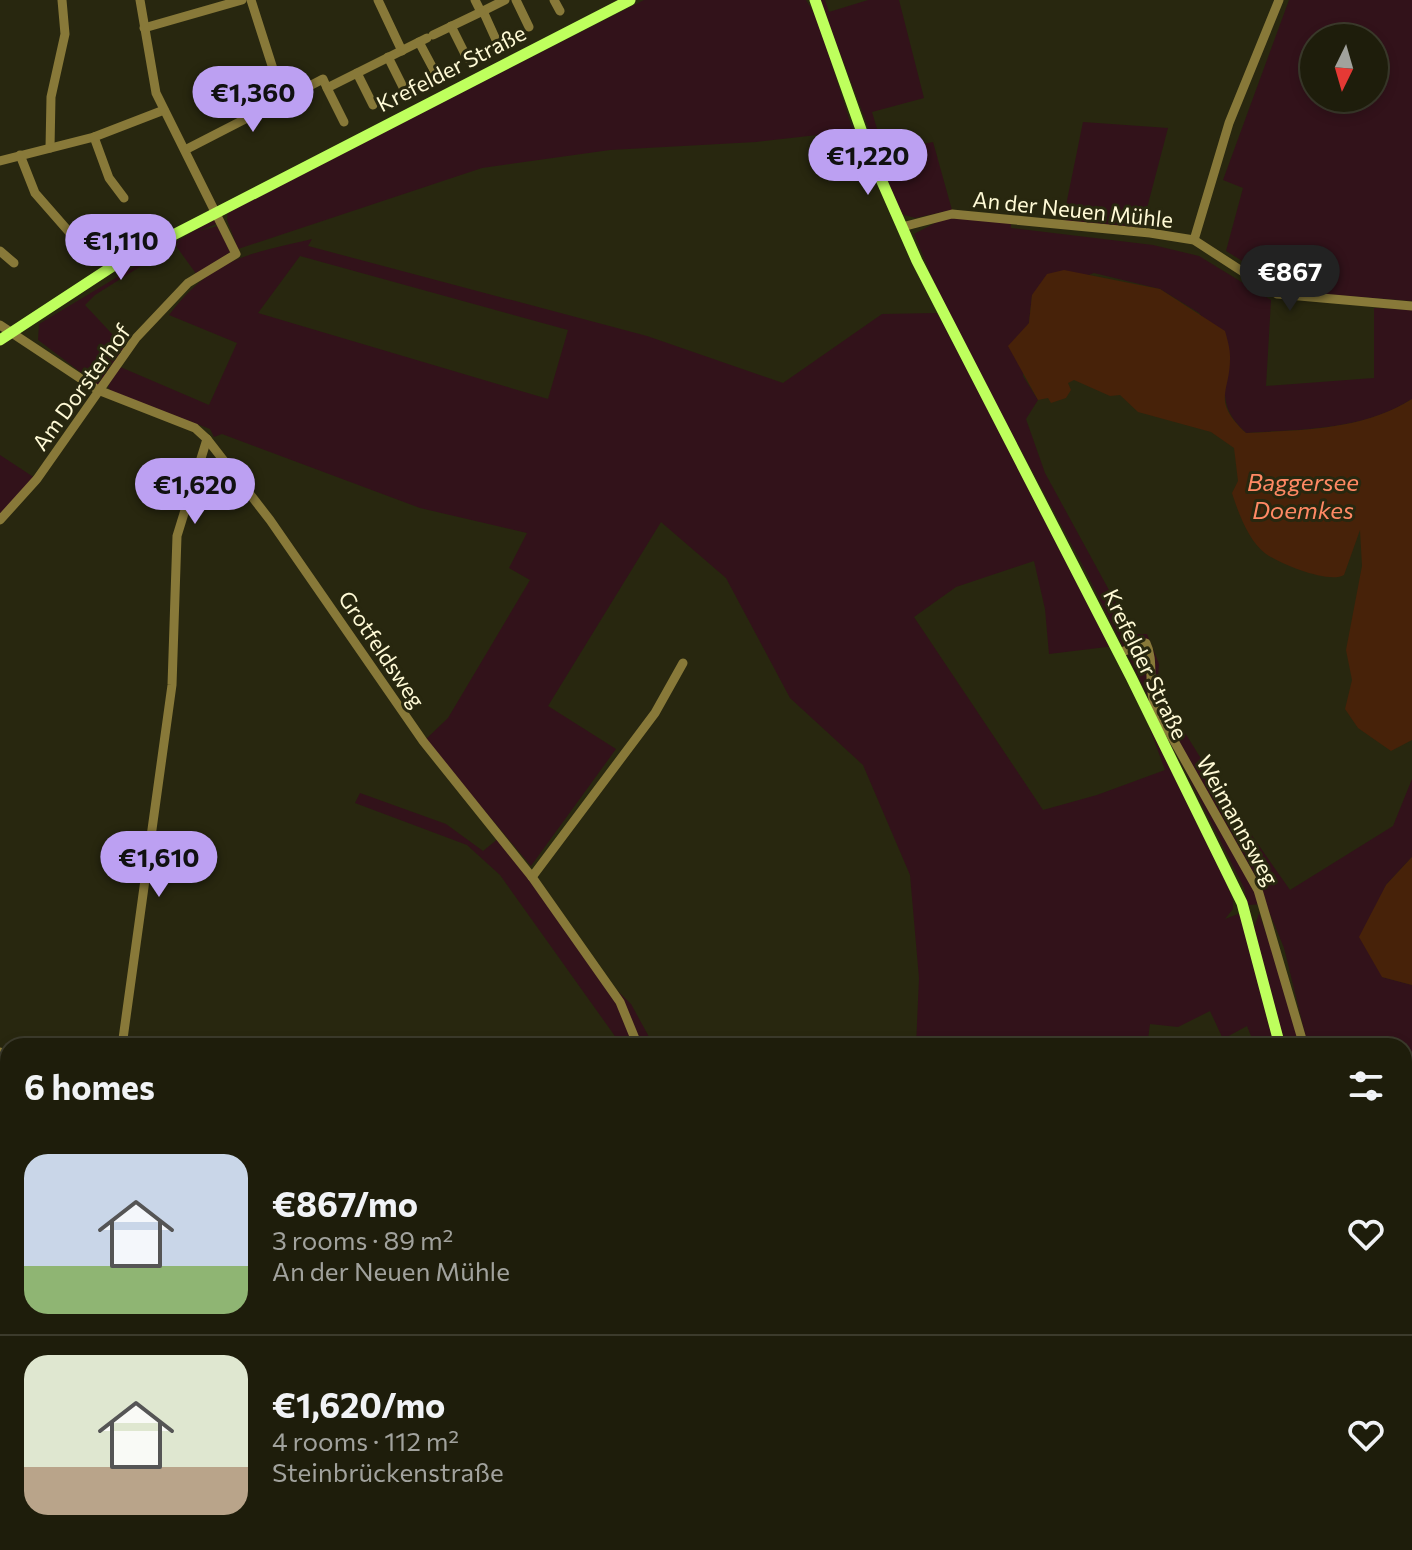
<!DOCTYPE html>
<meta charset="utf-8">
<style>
:root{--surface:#1e1d0b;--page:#262614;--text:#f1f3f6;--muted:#a1a29d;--line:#3c3b2c;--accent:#bca0f2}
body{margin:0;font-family:Commissioner,sans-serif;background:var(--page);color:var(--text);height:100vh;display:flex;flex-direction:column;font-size:30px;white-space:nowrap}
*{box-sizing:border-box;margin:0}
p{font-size:26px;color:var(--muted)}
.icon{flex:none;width:44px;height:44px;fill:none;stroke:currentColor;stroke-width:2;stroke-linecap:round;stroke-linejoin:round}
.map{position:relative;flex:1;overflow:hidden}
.details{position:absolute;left:0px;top:1038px;width:1412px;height:512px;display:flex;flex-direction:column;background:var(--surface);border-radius:24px 24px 0 0;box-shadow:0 4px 12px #0003,0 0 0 2px var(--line)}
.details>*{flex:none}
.needle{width:52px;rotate:185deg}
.tools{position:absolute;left:1300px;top:24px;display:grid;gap:16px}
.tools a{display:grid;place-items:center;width:88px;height:88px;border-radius:50%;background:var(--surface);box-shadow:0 4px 12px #0003,0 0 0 2px var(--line);font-size:40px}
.price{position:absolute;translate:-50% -68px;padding:0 18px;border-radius:28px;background:var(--accent);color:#111;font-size:26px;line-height:52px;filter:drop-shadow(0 2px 4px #0008)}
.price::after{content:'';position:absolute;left:50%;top:48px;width:24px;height:18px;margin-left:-12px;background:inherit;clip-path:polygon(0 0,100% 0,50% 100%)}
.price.active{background:#222;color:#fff}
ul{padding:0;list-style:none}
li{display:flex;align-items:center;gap:24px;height:200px;padding:0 24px}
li+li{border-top:2px solid var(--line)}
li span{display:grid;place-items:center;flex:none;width:224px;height:160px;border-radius:24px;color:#555}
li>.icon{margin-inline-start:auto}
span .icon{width:96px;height:96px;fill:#fffc;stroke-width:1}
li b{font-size:34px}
h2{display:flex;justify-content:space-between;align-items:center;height:96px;padding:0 24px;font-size:34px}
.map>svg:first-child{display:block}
.green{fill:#32121a;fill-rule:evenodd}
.water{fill:#472209}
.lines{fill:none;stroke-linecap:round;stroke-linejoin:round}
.stream{stroke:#472209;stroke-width:2}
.minor{stroke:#887939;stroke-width:9}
.major{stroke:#beff5d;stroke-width:11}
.highway{stroke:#51ff84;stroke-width:14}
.labels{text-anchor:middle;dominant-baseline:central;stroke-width:6;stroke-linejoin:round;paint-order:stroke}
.street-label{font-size:22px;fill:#fffad6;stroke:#28270f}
.water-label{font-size:24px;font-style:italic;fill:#ff8964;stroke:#28270f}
</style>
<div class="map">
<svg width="1412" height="1550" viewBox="0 0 1412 1550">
<rect width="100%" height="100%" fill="#28270f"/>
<!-- green -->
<g class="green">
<polygon points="644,0 806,0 817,18 853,131 756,142 610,150 482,168 238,249 227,220 228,212"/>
<polygon points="820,0 825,0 829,12 868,0 899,0 924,98 872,112 884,152 933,142 952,210 915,218 901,214"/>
<path d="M1289,0H1412V301L1322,294L1283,286L1226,251L1243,188L1223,180ZM1314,38H1374V98H1314Z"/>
<polygon points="1083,122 1168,128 1141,231 1062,225"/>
<path d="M952,214L1011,221V228L1153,245L1199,256L1271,300L1266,386L1374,378V308L1412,310V399C1362,431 1303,429 1246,433C1219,408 1223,390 1230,356L1199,313L1160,289L1094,273L1032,295L1023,376L1038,400L1026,419L1045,473L1133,634H1147L1159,664L1157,688L1225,797L1290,890L1393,826L1412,779V857L1386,885L1382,977L1412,985V1086L1404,1084V1046H1308L1284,948L1266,904L1248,905L1244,888L1082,564L945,308L914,234Z"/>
<polygon points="214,219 218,223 200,231 218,226 230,252 197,275 176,246 181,241 95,295 85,305 128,351 99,386 38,340 39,324"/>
<path d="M312,239L308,246L647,336L783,383L882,314L937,313L1115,646L1049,654L1045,609L1034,561L956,587L914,617L1043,810L1097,795L1165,770L1131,677L1203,824L1233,900V909L1225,919L1246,911L1253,931L1259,913L1284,984L1301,1046H1255L1247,1026L1223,1039L1210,1011L1178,1027L1150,1024L1147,1046H916L919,978L910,875L863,765L790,698L726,578L661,522L548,706L616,749L531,866L425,740L448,718L530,580L509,568L527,533L420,508L222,434L214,437L210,429L111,391L108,387L118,366L209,405L237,343L169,315C212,259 247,254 312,239ZM300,256L568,330L548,399L258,313Z"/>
<polygon points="0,455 35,478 0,520"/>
<polygon points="360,793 446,824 483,851 499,838 594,968 631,1004 654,1046 622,1046 500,875 467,845 355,803"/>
<polygon points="1006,1542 1092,1542 1091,1550 1009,1550"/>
</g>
<!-- water -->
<g class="water">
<path d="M1064,270L1160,289L1225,331C1227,338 1230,348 1230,356C1231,393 1210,399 1246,433C1303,430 1363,430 1412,399V740L1391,751L1358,728L1345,709L1352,680L1346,650L1362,566L1360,530L1344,575C1329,584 1280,564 1266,554C1249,542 1238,512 1232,493L1238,481L1234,448L1211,432L1138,412L1120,395L1110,396L1074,380L1068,383L1071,390L1066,398L1051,403L1048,398L1038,400L1008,346L1029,323L1032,295L1047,274Z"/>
<polygon points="1412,857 1412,985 1382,977 1359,937 1386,885"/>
</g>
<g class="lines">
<!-- stream -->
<polyline class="stream" points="1001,1542 1003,1550"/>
<!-- minor -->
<g class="minor">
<polyline points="251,0 283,100"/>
<polyline points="378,0 402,51"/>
<polyline points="475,0 481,12 505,0"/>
<polyline points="516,0 529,27"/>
<polyline points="554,0 560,11"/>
<polyline points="483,11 497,42"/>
<polyline points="451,26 467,58"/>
<polyline points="144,28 242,0"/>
<polyline points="433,35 481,12"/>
<polyline points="419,42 436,74"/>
<polyline points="388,57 404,89"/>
<polyline points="357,73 373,105"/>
<polyline points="327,88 344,122"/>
<polyline points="94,137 109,178 124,198"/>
<polyline points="50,148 51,97 65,34 62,0"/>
<polyline points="185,150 323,79 327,88 427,38"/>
<polyline points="20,155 35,193 70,233"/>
<polyline points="0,161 94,137 164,110"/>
<polyline points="902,227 952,214 1150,233 1194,240 1277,294 1412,306"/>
<polyline points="1194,240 1229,123 1279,0"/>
<polyline points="0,251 14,263"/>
<polyline points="0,325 98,390 195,428 207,439 177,536 172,685 122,1046"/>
<polyline points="207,439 270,520 423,741 532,877 620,1002 638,1046"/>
<polyline points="0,520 37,479 136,338 188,283 236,254 156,93 140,0"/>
<path d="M1119,653L1146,643C1155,661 1147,683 1155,707L1258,890L1304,1046"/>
<polyline points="532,877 655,713 683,663"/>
<polyline points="0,1052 8,1054"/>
<polyline points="1404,1091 1412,1093"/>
<polyline points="1411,1261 1412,1261"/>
<polyline points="0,1286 8,1272"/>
<polyline points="691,1542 692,1550"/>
<polyline points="745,1550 773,1542"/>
</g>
<!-- major -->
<g class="major">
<polyline points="815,0 869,152 917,261 1131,677 1242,903 1280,1046"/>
<polyline points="0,340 113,266 630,0"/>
<polyline points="1231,1550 1232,1542"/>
</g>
<!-- highway -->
<g class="highway">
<polyline points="1404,1172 1412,1170"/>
<polyline points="1404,1186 1412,1184"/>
<polyline points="0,1523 8,1522"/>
<polyline points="0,1538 8,1536"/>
</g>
</g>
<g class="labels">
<!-- street labels -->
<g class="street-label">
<text transform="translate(451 68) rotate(-27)">Krefelder Straße</text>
<text transform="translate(1073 209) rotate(6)">An der Neuen Mühle</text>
<text transform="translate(81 387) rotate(-54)">Am Dorsterhof</text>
<text transform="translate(382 649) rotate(56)">Grotfeldsweg</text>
<text transform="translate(1146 664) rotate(64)">Krefelder Straße</text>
<text transform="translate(1238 820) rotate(61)">Weimannsweg</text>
</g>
<!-- water labels -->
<g class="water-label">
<text x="1303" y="481">Baggersee<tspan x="1303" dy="28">Doemkes</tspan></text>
</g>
</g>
</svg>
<div class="tools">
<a><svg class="needle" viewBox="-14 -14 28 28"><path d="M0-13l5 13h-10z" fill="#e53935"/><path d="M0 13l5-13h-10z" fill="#a1a29d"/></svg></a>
</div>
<b class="price" style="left:253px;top:134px">€1,360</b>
<b class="price" style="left:868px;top:197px">€1,220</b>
<b class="price" style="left:121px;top:282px">€1,110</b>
<b class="price active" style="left:1290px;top:313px">€867</b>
<b class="price" style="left:195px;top:526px">€1,620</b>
<b class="price" style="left:159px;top:899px">€1,610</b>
<section class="details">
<h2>6 homes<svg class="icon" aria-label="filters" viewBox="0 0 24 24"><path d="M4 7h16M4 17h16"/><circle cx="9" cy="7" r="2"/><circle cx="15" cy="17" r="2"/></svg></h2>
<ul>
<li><span style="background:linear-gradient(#c9d6e8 70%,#8fb573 0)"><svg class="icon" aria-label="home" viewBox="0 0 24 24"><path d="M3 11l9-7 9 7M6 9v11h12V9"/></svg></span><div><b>€867/mo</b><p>3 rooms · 89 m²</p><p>An der Neuen Mühle</p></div><svg class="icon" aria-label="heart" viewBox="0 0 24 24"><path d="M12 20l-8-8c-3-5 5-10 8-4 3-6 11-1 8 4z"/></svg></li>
<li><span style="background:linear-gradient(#dfe7d0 70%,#b9a48a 0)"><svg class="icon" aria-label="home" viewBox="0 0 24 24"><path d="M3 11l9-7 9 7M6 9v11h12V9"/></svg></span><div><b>€1,620/mo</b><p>4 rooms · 112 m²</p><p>Steinbrückenstraße</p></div><svg class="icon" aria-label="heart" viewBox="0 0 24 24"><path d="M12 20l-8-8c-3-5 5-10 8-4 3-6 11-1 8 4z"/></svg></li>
</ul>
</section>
</div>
